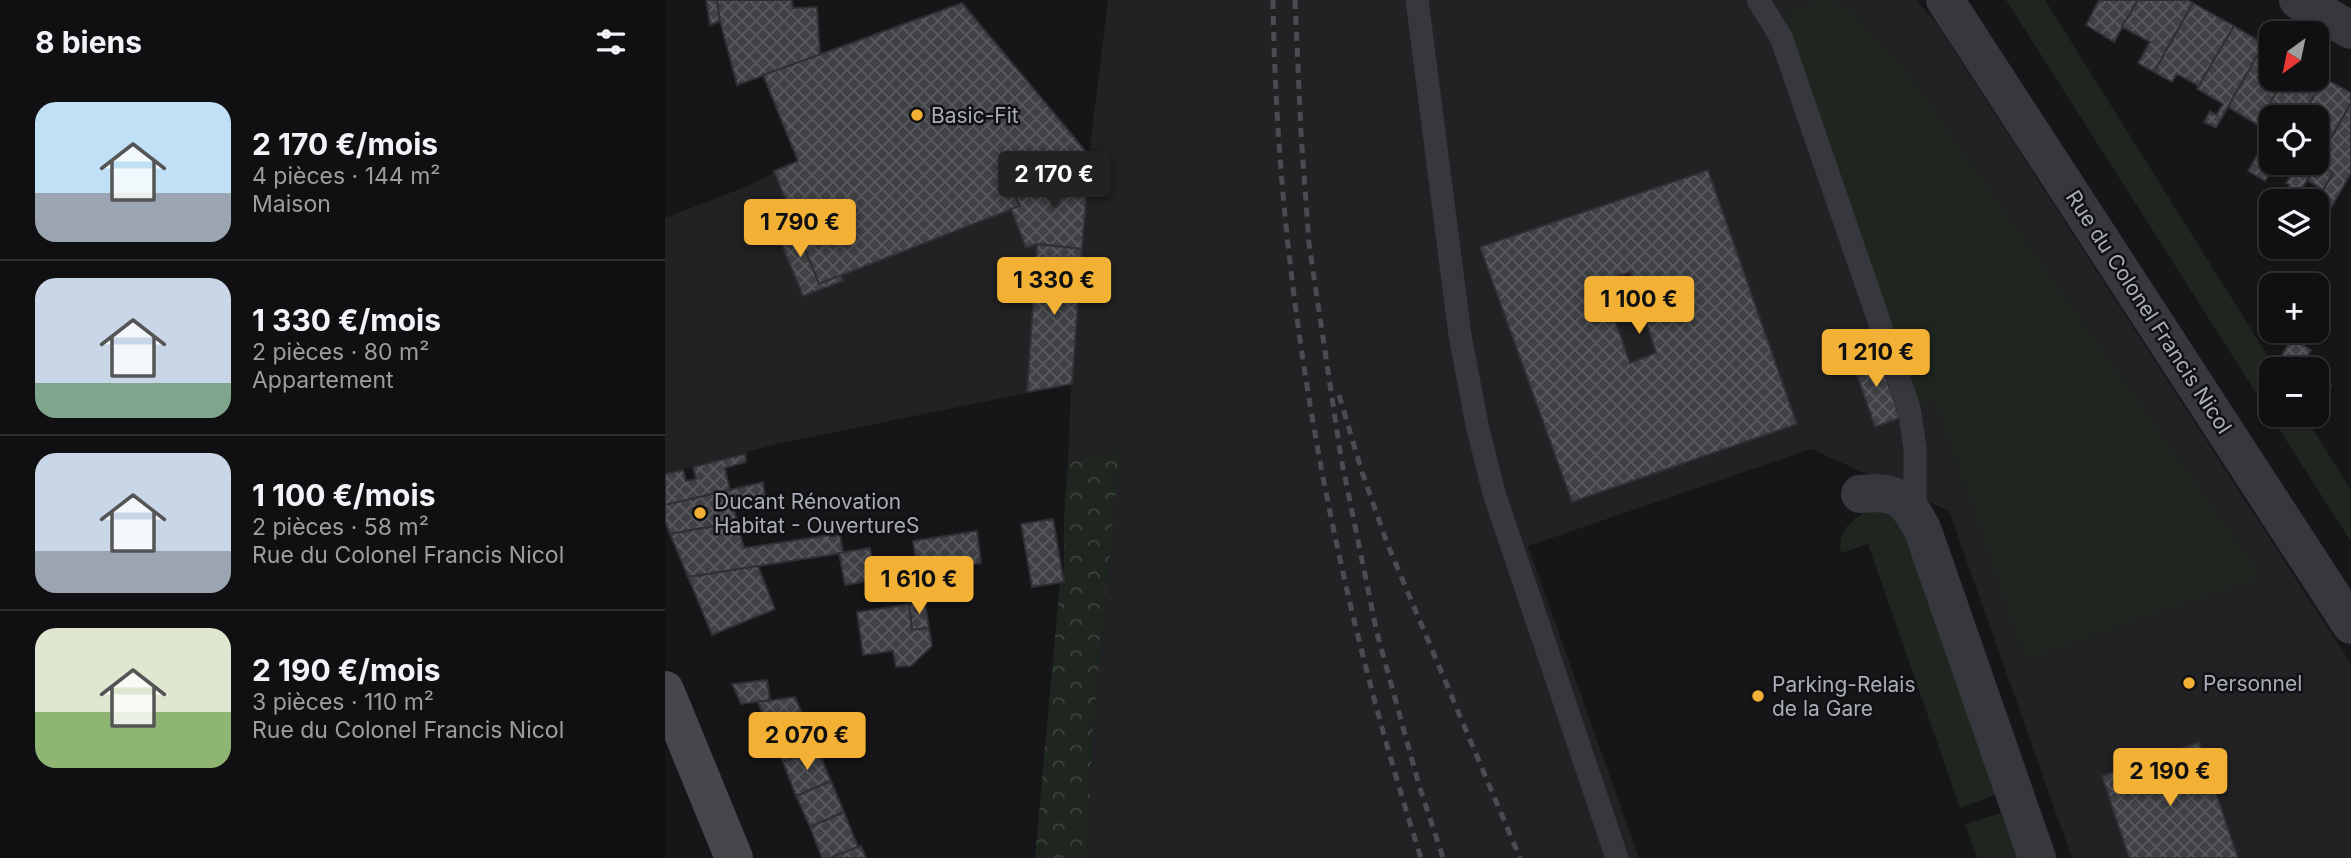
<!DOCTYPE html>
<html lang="fr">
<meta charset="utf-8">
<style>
:root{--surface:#101012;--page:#1e1e20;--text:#f1f3f6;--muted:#9c9d9f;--line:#303032;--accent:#f2b134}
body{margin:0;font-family:Inter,sans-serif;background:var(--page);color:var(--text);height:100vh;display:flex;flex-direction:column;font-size:26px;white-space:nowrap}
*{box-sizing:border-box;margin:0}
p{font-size:23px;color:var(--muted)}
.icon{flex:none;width:38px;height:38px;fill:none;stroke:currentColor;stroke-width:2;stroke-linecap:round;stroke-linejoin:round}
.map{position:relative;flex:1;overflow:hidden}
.drawer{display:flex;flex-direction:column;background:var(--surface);width:665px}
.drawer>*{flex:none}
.needle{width:46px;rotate:213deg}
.tools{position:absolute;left:1594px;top:21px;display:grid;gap:14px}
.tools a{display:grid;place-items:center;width:70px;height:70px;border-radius:14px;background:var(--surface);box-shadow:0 2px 5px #0004,0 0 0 2px var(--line);font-size:35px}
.price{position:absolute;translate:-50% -60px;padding:0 16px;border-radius:7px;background:var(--accent);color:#111;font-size:23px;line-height:46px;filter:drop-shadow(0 2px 4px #0008)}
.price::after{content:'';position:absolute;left:50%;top:42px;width:21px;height:16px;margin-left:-10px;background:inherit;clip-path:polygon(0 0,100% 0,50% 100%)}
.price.selected{background:#222;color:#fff}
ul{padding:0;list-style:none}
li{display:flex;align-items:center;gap:21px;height:175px;padding:0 35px}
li+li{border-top:2px solid var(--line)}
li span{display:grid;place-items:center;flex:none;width:196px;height:140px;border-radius:21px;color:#555}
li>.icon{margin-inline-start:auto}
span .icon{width:84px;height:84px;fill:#fffc;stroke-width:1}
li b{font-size:30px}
h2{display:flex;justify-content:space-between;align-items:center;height:84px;padding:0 35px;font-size:30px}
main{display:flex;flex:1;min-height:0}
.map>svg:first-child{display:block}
.built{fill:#222225}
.green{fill:#1e261f}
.forest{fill:url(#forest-crowns)}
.building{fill:url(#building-cross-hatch);stroke:#303034;stroke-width:2;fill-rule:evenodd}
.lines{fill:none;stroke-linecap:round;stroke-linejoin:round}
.service{stroke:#37383d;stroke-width:23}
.minor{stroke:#37383d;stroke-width:38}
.secondary{stroke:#45474d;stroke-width:38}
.rail{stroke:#4a4c52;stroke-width:5;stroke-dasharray:9 7;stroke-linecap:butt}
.poi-dot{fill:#f2b134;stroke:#111113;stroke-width:2.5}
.labels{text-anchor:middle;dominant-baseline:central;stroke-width:5;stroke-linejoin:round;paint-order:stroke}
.poi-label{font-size:21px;fill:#a8adb8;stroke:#111113;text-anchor:start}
.street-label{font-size:21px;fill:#a8adb8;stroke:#111113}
</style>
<main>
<section class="drawer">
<h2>8 biens<svg class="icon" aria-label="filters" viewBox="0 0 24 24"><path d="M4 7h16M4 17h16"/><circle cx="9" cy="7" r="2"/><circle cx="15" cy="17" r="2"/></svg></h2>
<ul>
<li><span style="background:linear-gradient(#bfe0f5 65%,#9aa5b1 0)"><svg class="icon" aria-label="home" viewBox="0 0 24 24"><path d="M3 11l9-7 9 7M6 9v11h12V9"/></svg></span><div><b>2 170 €/mois</b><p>4 pièces · 144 m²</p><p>Maison</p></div></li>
<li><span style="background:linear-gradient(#c9d6e8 75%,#7fa58c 0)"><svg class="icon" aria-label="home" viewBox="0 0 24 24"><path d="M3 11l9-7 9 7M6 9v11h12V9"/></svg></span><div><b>1 330 €/mois</b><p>2 pièces · 80 m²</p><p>Appartement</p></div></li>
<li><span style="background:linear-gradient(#c9d6e8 70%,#9aa5b1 0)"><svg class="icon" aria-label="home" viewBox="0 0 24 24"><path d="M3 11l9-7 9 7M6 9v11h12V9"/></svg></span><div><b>1 100 €/mois</b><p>2 pièces · 58 m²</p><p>Rue du Colonel Francis Nicol</p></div></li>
<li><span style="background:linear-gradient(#dfe7d0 60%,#8fb573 0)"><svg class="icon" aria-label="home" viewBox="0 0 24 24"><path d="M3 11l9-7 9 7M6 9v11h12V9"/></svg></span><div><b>2 190 €/mois</b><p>3 pièces · 110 m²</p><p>Rue du Colonel Francis Nicol</p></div></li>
</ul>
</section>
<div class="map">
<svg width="1686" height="858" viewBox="0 0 1686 858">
<defs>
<pattern id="forest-crowns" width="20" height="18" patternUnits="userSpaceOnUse" patternTransform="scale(1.75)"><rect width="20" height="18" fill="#1e261f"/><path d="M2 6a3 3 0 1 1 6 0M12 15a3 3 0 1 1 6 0" fill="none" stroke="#3c433d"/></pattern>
<pattern id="building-cross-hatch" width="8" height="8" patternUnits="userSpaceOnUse" patternTransform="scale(1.75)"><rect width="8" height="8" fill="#404145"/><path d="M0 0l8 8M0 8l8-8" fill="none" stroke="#595a5e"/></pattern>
</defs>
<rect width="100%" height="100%" fill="#161618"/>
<!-- built -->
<polygon class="built" points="127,0 128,8 152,7 156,55 297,3 424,154 443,0 1251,0 1270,21 1686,664 1686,858 1407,858 1284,511 1146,449 863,546 974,858 422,858 428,728 455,451 403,463 406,384 112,444 0,474 0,218 80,187 133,161 98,75 72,85 55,21"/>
<!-- green -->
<g class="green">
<polygon points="1155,0 1165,0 1184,8 1244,75 1597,577 1360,659 1271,401 1255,406 1119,13"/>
<polygon points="1341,0 1380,0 1611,369 1606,369 1606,415 1639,415 1686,490 1686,542"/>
<path d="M1203,511L1220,513L1236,523L1332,794L1295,808L1203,544L1176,553C1172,531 1186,520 1203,511Z"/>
<polygon points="1336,813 1352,858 1312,858 1300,824"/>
</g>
<!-- forest -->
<polygon class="forest" points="455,451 428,728 422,858 370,858 395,582 399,582 399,517 403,463"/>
<!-- building -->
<g class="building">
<polygon points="41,0 52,0 55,21 45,25"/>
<polygon points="52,0 127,0 128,8 152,7 155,55 72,85 55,21"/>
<polygon points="1434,0 1473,0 1449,42 1421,25"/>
<polygon points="1473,0 1523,0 1528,3 1489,72 1473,63 1485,42 1457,27"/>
<polygon points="297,3 424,155 424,165 349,193 355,206 154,284 109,171 133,161 98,75"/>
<polygon points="1528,3 1569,26 1534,86 1512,74 1507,82 1489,72"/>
<polygon points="1569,26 1599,44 1551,128 1539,122 1545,111 1551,115 1558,104 1532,89"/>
<polygon points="1599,44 1606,48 1606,79 1619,79 1593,125 1563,107"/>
<polygon points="1652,74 1659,78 1637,117 1615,117 1616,115 1603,107 1619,79 1652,79"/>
<polygon points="1659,78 1686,93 1686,103 1652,162 1652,117 1637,117"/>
<polygon points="1686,103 1686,173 1653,231 1652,201 1668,173 1652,163"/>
<polygon points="1606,131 1606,163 1611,163 1600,181 1583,171"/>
<polygon points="1633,163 1652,163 1630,201 1614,201 1625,185 1621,183"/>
<polygon points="1652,163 1668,173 1658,190 1642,180"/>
<polygon points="424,165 417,249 372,244 361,248 346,209 355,206 349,193"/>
<path d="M1043,170L1132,424L907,502L815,247ZM965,272L991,353L965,363L937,283Z"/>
<polygon points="127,218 154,284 176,275 178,281 138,296 109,226"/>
<polygon points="372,244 417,249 407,384 362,392"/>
<polygon points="1627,338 1646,350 1635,369 1611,369 1610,367"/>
<polygon points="1212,351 1235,418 1210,427 1187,361"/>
<polygon points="1652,374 1666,385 1652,409"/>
<polygon points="80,454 81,462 60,468 65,490 0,505 0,474 18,470 21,481 31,479 28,467"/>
<polygon points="98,482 100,496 68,503 72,522 5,534 0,522 0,505"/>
<polygon points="388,519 399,582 367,587 356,524"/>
<polygon points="72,522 79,548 165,535 165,537 175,535 178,553 23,577 5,534"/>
<polygon points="312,531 316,563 253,574 248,541"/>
<polygon points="205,548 210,580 180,585 174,553"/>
<polygon points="93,566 110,609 47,635 23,577"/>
<polygon points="260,602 264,628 247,630 244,604"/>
<polygon points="244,604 247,630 264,628 267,646 246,666 231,667 228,651 198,655 192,612"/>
<polygon points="102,680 105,700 76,704 67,684"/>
<polygon points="130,697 152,748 118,762 93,702"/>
<polygon points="1534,742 1573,858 1464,858 1437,776"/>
<polygon points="152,748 166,781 131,796 118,762"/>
<polygon points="166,781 179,812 145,827 131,796"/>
<polygon points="179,812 193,847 165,858 157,858 145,827"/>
<polygon points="196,846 201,858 165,858 193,847"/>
</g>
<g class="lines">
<!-- service -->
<g class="service">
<polyline points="752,0 795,335 812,425 829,493 952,858"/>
<polyline points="1093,0 1116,37 1244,408 1250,448 1250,516"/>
</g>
<!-- minor -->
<g class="minor">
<polyline points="1280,0 1686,625"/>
<polyline points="1633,0 1686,30"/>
<path d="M1195,494C1232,490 1242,499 1258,531L1372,858"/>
</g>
<!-- secondary -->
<polyline class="secondary" points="0,690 69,858"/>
<!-- rail -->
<g class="rail">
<path d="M608,0C612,292 667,580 756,858"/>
<polyline points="630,0 636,133 644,244 676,458 712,633 754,785 778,858"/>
<polyline points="674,395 697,472 722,543 855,858"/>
</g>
</g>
<!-- markers -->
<g class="poi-dot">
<circle cx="252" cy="115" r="7"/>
<circle cx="35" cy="513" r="7"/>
<circle cx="1524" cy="683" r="7"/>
<circle cx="1093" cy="696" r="7"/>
</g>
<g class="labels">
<!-- poi labels -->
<g class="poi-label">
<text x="266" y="115">Basic-Fit</text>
<text x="49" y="501">Ducant Rénovation<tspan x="49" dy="24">Habitat - OuvertureS</tspan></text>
<text x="1538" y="683">Personnel</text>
<text x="1107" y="684">Parking-Relais<tspan x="1107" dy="24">de la Gare</tspan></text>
</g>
<!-- street labels -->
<g class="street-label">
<text transform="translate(1484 312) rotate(57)">Rue du Colonel Francis Nicol</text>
</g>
</g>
</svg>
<div class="tools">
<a><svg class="needle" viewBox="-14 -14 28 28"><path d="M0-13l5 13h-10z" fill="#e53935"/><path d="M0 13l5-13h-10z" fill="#9c9d9f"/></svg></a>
<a><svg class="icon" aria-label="locate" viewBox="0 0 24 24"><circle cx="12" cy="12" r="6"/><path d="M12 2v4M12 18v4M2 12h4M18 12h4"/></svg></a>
<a><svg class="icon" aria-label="layers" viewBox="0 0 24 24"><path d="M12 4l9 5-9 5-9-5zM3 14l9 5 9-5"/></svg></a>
<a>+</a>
<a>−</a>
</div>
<b class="price selected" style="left:389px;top:211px">2 170 €</b>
<b class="price" style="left:135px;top:259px">1 790 €</b>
<b class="price" style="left:389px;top:317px">1 330 €</b>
<b class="price" style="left:974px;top:336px">1 100 €</b>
<b class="price" style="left:1211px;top:389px">1 210 €</b>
<b class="price" style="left:254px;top:616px">1 610 €</b>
<b class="price" style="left:142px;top:772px">2 070 €</b>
<b class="price" style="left:1505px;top:808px">2 190 €</b>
</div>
</main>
